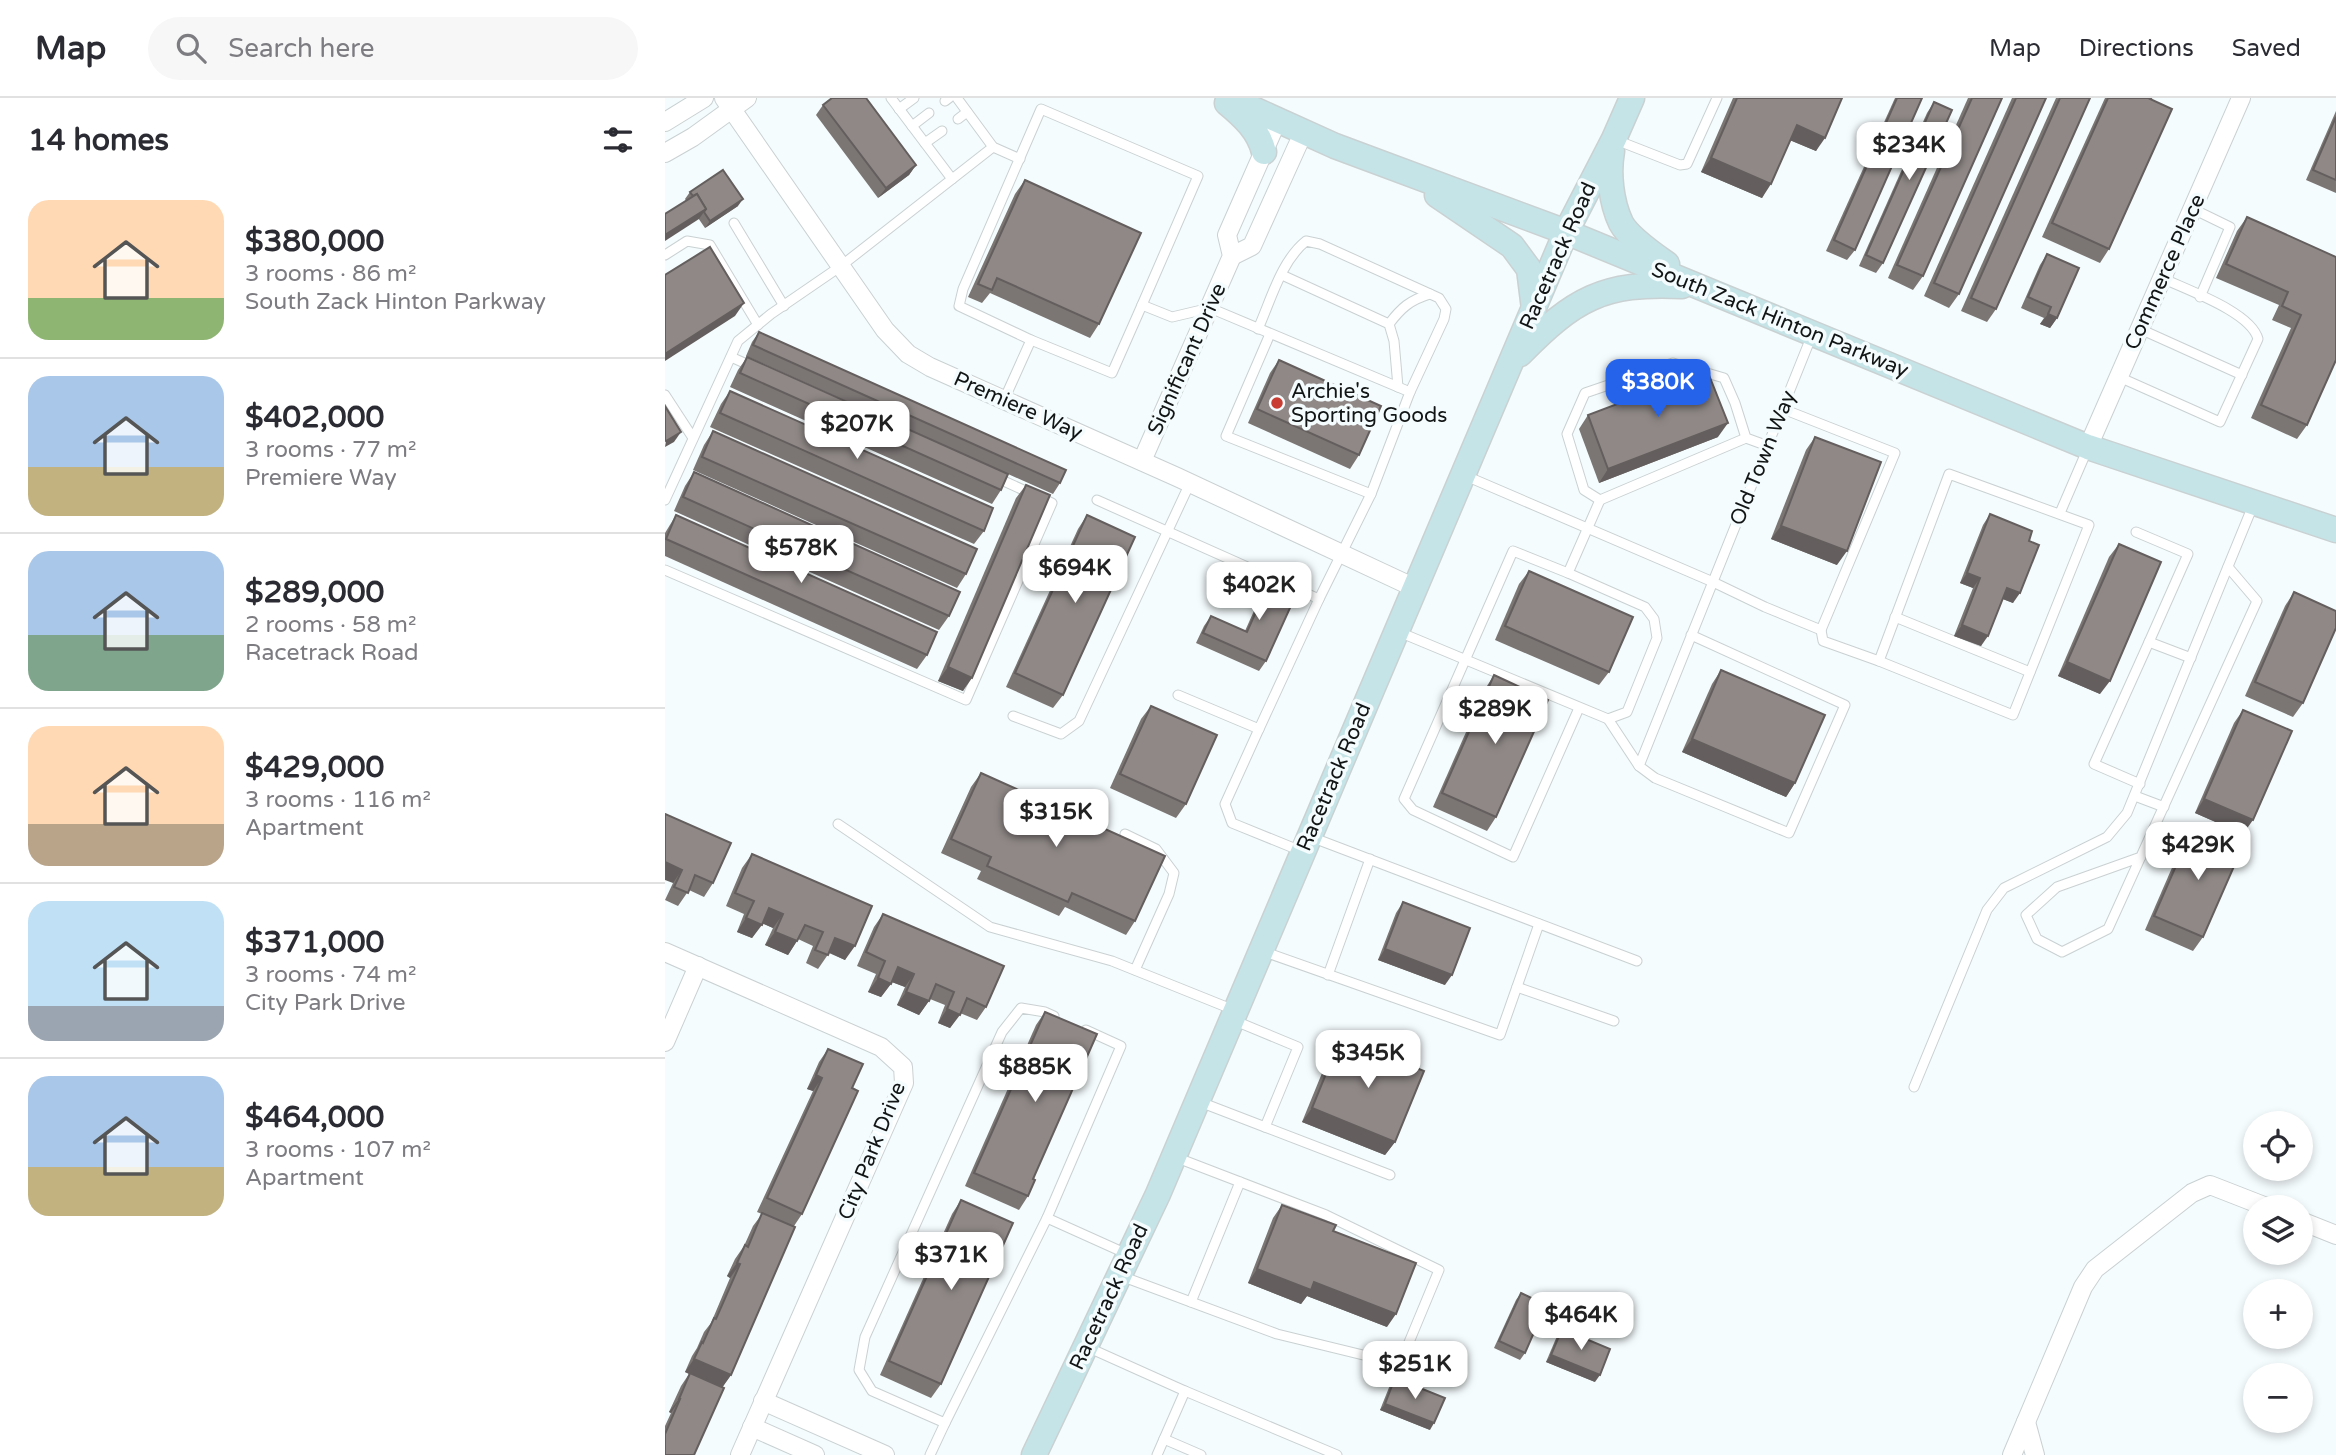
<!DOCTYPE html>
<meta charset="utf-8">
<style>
:root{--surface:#fff;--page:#f7f7f7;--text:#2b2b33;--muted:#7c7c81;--line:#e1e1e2;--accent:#2563eb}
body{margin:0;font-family:"Varela Round",sans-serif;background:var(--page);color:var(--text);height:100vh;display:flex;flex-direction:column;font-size:26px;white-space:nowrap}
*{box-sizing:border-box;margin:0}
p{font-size:23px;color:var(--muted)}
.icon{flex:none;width:38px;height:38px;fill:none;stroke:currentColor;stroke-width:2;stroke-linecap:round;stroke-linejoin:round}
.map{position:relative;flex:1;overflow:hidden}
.sheet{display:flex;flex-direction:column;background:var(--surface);width:665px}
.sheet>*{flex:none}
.tools{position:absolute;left:1578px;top:1013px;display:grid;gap:14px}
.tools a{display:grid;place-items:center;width:70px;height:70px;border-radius:50%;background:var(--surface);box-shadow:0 4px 10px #0003;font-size:35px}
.price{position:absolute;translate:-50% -60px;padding:0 16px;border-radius:14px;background:#fff;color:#222;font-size:23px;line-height:46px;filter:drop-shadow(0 2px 4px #0008)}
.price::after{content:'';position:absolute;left:50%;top:42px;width:21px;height:16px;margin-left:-10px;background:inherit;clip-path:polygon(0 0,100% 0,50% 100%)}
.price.on{background:var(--accent);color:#fff}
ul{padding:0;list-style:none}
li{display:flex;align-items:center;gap:21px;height:175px;padding:0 28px}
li+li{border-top:2px solid var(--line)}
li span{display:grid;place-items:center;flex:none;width:196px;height:140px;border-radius:21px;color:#555}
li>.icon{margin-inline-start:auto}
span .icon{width:84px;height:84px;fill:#fffc;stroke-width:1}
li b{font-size:30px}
h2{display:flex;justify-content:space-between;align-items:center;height:84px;padding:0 28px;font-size:30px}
header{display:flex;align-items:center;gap:42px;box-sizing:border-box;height:98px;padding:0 35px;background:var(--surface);border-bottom:2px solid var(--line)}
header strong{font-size:33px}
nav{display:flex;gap:38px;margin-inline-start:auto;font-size:24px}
.search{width:490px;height:63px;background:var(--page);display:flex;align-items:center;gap:18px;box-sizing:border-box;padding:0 24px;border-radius:38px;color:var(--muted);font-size:26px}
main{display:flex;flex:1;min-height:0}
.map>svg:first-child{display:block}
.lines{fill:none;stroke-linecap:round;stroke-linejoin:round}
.lane-casing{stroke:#cad1d2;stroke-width:11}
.street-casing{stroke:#cad1d2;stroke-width:20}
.secondary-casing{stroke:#cad1d2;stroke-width:27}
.lane{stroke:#fff;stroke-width:9}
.street{stroke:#fff;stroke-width:18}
.secondary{stroke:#c5e4e8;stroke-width:24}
.wall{fill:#7b7574}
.shaded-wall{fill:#645f5e}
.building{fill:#8f8887;stroke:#645f5e;stroke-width:2}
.poi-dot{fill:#c93c31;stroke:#f5fcfd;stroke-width:2.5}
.labels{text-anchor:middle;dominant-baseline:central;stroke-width:7;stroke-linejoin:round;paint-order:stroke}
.street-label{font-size:21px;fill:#121515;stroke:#f5fcfd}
.poi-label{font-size:21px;fill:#121515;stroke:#f5fcfd;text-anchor:start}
</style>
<header>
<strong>Map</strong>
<div class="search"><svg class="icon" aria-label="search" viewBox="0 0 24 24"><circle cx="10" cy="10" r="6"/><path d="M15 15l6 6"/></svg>Search here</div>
<nav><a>Map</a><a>Directions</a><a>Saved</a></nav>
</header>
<main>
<section class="sheet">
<h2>14 homes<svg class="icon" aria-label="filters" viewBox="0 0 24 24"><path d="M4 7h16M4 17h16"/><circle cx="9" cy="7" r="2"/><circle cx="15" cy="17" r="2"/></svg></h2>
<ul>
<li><span style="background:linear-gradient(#ffd9b3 70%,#8fb573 0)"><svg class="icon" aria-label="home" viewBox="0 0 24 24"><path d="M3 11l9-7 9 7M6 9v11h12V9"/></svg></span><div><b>$380,000</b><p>3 rooms · 86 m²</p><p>South Zack Hinton Parkway</p></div></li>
<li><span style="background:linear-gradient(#a9c7e8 65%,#c2b280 0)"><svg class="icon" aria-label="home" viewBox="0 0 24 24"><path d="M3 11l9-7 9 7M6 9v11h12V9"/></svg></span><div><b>$402,000</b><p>3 rooms · 77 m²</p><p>Premiere Way</p></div></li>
<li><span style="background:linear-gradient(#a9c7e8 60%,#7fa58c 0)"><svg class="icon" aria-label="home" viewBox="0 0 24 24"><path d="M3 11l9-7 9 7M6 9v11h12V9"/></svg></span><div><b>$289,000</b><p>2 rooms · 58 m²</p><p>Racetrack Road</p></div></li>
<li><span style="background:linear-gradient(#ffd9b3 70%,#b9a48a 0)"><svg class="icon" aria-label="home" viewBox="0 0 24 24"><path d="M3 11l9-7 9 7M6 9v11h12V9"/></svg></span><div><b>$429,000</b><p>3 rooms · 116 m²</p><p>Apartment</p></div></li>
<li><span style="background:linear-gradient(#bfe0f5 75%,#9aa5b1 0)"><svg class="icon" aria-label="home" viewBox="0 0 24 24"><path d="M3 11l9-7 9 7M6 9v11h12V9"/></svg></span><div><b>$371,000</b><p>3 rooms · 74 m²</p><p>City Park Drive</p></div></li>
<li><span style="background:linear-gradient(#a9c7e8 65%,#c2b280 0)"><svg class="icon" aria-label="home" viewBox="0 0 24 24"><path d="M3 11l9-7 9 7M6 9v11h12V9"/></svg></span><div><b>$464,000</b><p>3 rooms · 107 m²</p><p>Apartment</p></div></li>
</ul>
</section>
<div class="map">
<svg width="1671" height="1357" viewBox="0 0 1671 1357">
<rect width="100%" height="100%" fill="#f5fcfd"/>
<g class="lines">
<defs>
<g id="lane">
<polyline points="226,0 287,81"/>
<polyline points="292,0 328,49 355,61"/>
<polyline points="280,3 284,0"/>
<polyline points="234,11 249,0"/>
<polyline points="293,21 302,14"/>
<polyline points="247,28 264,15"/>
<polyline points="951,42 1015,67 1022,66 1052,0"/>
<polyline points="260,45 277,33"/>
<polyline points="1528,111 1565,129 1535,199"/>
<polyline points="69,125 119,208"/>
<polyline points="0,157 22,143 45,147 93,227"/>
<polyline points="617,177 724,226 729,243 733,289"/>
<path d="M724,226C736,210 745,202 765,196"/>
<path d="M593,231C606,202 616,163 641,143L655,146L774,200L781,211L779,221L745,294"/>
<polyline points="1475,231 1577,277"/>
<polyline points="605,236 561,338 706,396"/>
<polyline points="366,242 447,275 477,207"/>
<polyline points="66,259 86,268"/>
<path d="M1454,279L1555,324L1593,241C1586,214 1522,192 1497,180"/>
<polyline points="0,297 28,340"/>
<polyline points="339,302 366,242 294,208 298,191 376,11 533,78 477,207 507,219 545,210 745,294 706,396 654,501"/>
<polygon points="1284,376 1424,427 1348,617 1214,563"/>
<polyline points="801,378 1048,484 1100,509 1156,532 1230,355 1118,311"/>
<polyline points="0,402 73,243 106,216 176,168 328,49"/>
<polyline points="432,402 654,501 594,631"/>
<polyline points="935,402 1081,340"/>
<polyline points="1395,415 1423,350"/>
<polyline points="1471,434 1523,456 1484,544 1526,560"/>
<polyline points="0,472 301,602 387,405 332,380"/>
<polyline points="903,475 848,453 739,701 748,712 848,759 914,610"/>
<polyline points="1230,519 1365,574"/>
<polyline points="1156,532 1158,543 1214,563"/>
<polyline points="734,534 943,621 962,614 992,540 989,521 980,509 903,475 935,402 919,392 902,336 920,295 1008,265 1059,280 1070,305 1081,340 1103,348"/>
<polyline points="1026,537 1180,607 1124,735 990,680 974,668 1147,237"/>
<polyline points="513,597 594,631 560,706 567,725 636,753"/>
<polyline points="348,618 396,636 414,623 525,385"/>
<polyline points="943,621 974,668"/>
<polyline points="1475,686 1429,666 1484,544"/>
<polyline points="1470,698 1499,709"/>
<polyline points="173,726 325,829 447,863 569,912"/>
<polyline points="460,736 491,751 509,775 504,796 470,872"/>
<polyline points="646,739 972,863"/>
<polyline points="1476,759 1392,789 1361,817 1372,841 1397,854 1443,831 1592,503 1563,469"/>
<polyline points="597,853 835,937 874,826"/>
<polyline points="663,877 705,761"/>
<polyline points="852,889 949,923"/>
<polyline points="421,932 456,948 382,1120 462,1156"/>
<polyline points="1249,989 1322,812 1339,790 1442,739 1462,715 1589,405"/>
<polyline points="535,1004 600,1029 633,949 568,922"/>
<polyline points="600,1029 725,1077"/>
<polyline points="382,1120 280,1325 207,1293 194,1272 200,1239 337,934 356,910 380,914 389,918"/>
<polyline points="456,1178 612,1236 735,1266 774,1172 661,1117 510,1059"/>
<polyline points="526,1204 575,1084"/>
<polyline points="422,1249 520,1293 499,1341 536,1357"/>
<polyline points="520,1293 672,1357"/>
<polyline points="265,1357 280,1325"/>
<polyline points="492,1357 499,1341"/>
</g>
<g id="street">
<polyline points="59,0 220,232 243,256 265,269 512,379 750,490"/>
<polyline points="0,24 39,0"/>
<polyline points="0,55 28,39 82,0"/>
<polyline points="567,158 587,148 639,33"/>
<polyline points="1423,349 1576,0"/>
<polyline points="477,363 567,158 562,137 613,21"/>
<polyline points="0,854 216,949 238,969 239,985 75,1357"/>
<polyline points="0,944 33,868"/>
<polyline points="1636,1123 1671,1137"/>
<polyline points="98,1303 220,1357"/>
<polyline points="1361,1324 1370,1357"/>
<polyline points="87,1329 150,1357"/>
<polyline points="1347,1357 1418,1189 1430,1171 1527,1095 1545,1087 1604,1110"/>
</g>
<g id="secondary">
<polyline points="564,0 670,48 901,134 1423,349 1671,432"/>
<path d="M562,5C579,19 594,33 599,54"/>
<path d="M947,53C943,75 946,104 956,125C964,140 988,156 1002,166"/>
<polyline points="772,97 847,148 864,171 869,211"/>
<path d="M855,256C909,201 938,184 1017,188"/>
<polyline points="369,1357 493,1096 901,134 949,41 967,0"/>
</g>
</defs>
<!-- lane casing -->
<use href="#lane" class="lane-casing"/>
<!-- street casing -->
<use href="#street" class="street-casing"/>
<!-- secondary casing -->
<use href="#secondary" class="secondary-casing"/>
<!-- lane -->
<use href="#lane" class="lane"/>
<!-- street -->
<use href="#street" class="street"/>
<!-- secondary -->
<use href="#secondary" class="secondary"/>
</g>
<!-- wall -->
<g class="wall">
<polygon points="1068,0 1177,0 1151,53 1125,42 1097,100 1036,74"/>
<polygon points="1230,0 1257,0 1190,152 1182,162 1161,153"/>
<polygon points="1303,0 1337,0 1258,178 1248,192 1223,180"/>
<polygon points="1347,0 1381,0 1294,196 1284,210 1259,198"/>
<polygon points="1391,0 1425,0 1331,211 1322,224 1296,213"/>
<polygon points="1440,0 1486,0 1444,151 1435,165 1377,139"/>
<polygon points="1269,4 1218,165 1211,175 1194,168 1262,15"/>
<polygon points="158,7 251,67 244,77 213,100 151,17"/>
<polygon points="1671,13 1671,95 1641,82"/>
<polygon points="360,82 434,226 425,240 325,195 317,205 303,199 350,96"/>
<polygon points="25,94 73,108 40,130 20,101"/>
<polygon points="1582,119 1671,159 1642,327 1632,341 1586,320 1626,230 1607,222 1614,207 1551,180 1572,133"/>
<polygon points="1382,156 1392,220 1385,230 1375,226 1379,220 1356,210 1375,167"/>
<polygon points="94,234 395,385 388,396 343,376 336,392 327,406 65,289 73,272 82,259 303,358 81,258 87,244"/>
<polygon points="614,262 694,357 685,371 583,325 605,275"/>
<polygon points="65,293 319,433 309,446 45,329 56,306"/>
<polygon points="923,317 1053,339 934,385 914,331"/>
<polygon points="48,333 301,476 292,490 28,372 39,347"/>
<polygon points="1150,339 1172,467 1106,441 1141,352"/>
<polygon points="29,374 284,518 274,532 9,413 20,388"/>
<polygon points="361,387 298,593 273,583 351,400"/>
<polygon points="1325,416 1364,443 1348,505 1338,501 1316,548 1289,538 1308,490 1295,485 1318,427"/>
<polygon points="11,417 262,557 252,571 0,458 0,435"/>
<polygon points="422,417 398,597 388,610 341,589 413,431"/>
<polygon points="1454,446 1435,596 1393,578 1444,459"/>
<polygon points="864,473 944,574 934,587 830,542 854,486"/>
<polygon points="607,478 601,563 594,573 531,545 539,528 546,518 580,533 600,488"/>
<polygon points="1629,494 1638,605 1628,619 1580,598 1620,508"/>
<polygon points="1056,572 1130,685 1121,699 1017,654 1047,586"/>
<polygon points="829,577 831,719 822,733 768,709 820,591"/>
<polygon points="486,608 521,706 511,720 445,690 476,621"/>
<polygon points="1578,612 1578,736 1530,715 1569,625"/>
<polygon points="316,675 470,823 461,837 400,809 394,818 312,781 316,773 276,755 306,689"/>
<polygon points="0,716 48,785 39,799 24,792 13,808 0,802 8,785"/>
<polygon points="1528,729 1538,839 1528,853 1480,832 1519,742"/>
<polygon points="87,756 207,808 180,862 164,855 153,871 141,865 148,848 133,841 123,857 100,847 108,830 97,825 87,840 72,834 79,816 61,808 77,770"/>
<polygon points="738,804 780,887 713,862 731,815"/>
<polygon points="218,816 321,909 312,922 295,915 285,930 273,925 280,907 265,901 254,917 232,907 240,889 227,884 216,899 203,894 211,876 192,868 209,829"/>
<polygon points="380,914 368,1081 363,1098 354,1112 300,1088 371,927"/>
<polygon points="676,939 730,1044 720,1057 637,1024 666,953"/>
<polygon points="163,951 187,990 137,1116 129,1128 66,1277 57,1289 0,1357 0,1328 6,1315 4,1314 16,1288 24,1276 20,1274 27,1258 32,1250 39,1234 46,1225 65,1180 62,1178 70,1161 79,1148 88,1128 97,1116 92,1114 148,993 142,991 154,964"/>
<polygon points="296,1102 276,1286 266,1300 215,1277 287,1116"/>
<polygon points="617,1107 668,1133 722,1229 642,1198 636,1206 583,1185 608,1120"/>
<polygon points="856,1195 860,1255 855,1262 829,1250 851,1202"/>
<polygon points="897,1231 930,1284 881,1264 892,1238"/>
<polygon points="730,1280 765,1332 715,1312 725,1287"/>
</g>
<!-- shaded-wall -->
<g class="shaded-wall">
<polygon points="1132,27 1160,40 1151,53 1122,41"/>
<polygon points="1046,60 1106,86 1097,100 1036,74"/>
<polygon points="251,67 244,77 213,100 221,90"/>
<polygon points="78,101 73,108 40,130 45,123"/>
<polygon points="41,111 34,121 0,143 0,137"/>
<polygon points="79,205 70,218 0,263 0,256"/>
<polygon points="1383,216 1392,220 1385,230 1375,226"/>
<polygon points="1063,325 1053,339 934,385 943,371"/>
<polygon points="16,334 9,344 0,349 1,343"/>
<polygon points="1116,428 1182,453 1172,467 1106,441"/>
<polygon points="1302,475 1315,480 1308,490 1295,485"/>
<polygon points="1342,490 1355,495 1348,505 1335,500"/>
<polygon points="1297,527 1323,538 1316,548 1289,538"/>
<polygon points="1402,564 1445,583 1435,596 1393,578"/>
<polygon points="283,569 307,580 298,593 273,583"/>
<polygon points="1027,641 1130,685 1121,699 1017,654"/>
<polygon points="1539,701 1588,722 1578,736 1530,715"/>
<polygon points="0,764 17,772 8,785 0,782"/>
<polygon points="104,810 118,816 108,830 94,824"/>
<polygon points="81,820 97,827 87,840 72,834"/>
<polygon points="110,834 132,843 123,857 100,847"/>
<polygon points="170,840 190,848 180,862 161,853"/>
<polygon points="720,851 787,877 780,887 713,862"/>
<polygon points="233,869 249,876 240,889 224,883"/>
<polygon points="213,880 226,886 216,899 203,894"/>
<polygon points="241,894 264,903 254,917 232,907"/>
<polygon points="282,911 295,917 285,930 273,925"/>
<polygon points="151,977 157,980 148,993 142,991"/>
<polygon points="647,1010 730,1044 720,1057 637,1024"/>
<polygon points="72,1165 75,1166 65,1180 62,1178"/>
<polygon points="592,1171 649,1184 731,1216 722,1229 642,1198 636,1206 583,1185"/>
<polygon points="886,1257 935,1277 930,1284 881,1264"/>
<polygon points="29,1261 66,1277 57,1290 20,1274"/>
<polygon points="14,1301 15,1301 6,1315 4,1314"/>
<polygon points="720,1306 769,1325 765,1332 715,1312"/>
</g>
<!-- building -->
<g class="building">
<polygon points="167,0 201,0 251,67 221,90 158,7"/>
<polygon points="1072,0 1177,0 1160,40 1132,27 1106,86 1046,60"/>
<polygon points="1232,0 1257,0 1190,152 1169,142"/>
<polygon points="1307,0 1337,0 1258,178 1232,167"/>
<polygon points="1351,0 1381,0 1294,196 1269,185"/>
<polygon points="1395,0 1425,0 1331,211 1306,200"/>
<polygon points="1443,0 1486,0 1485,1 1507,11 1444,151 1387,125"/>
<polygon points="1269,4 1287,12 1218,165 1201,157"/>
<polygon points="1671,19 1671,82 1648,72"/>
<polygon points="58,72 78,101 45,123 39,114 41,111 32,96 28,98 25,94"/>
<polygon points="360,82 476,135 434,226 332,180 327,192 313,186"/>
<polygon points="32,96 41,111 0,137 0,116"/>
<polygon points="1582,119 1671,159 1671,262 1642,327 1596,307 1636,217 1617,208 1623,194 1561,166"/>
<polygon points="45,149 79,205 0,256 0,177"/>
<polygon points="1382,156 1414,170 1392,220 1383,216 1386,209 1363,199"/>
<polygon points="94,234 401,372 395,385 88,247"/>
<polygon points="82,259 343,376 336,392 75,275"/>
<polygon points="614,262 716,308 694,357 592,311"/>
<polygon points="1042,272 1063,325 943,371 923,317"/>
<polygon points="65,293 328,410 319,433 55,315"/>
<polygon points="0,308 16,334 1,343 0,342"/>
<polygon points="48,333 312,451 301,476 37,359"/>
<polygon points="1150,339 1216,364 1182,453 1116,428"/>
<polygon points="29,374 295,494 284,518 18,399"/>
<polygon points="361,387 385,397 307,580 283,569"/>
<polygon points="1325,416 1367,433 1364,443 1374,447 1355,495 1342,490 1323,538 1297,527 1315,480 1302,475"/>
<polygon points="11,417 272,534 262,557 1,441"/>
<polygon points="422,417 470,439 398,597 350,575"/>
<polygon points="1454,446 1496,464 1445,583 1402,564"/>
<polygon points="864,473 968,519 944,574 840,528"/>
<polygon points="607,478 634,490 601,563 538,535 546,518 582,534"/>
<polygon points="1629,494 1671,513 1671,530 1638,605 1590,584"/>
<polygon points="1056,572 1160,617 1130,685 1027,641"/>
<polygon points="829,577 883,602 831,719 777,695"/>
<polygon points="486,608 552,637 521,706 455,676"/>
<polygon points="1578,612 1627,633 1588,722 1539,701"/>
<polygon points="316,675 500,758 470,823 407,795 403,804 322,768 326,759 286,741"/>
<polygon points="0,716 66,745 48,785 30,777 23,795 9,789 17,772 0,764"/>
<polygon points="1528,729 1577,750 1538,839 1489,818"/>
<polygon points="87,756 207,808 190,848 170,840 163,857 150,852 158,834 140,827 132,843 110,834 118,816 104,810 97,827 81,820 89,803 70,795"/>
<polygon points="738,804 805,830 787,877 720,851"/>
<polygon points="218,816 339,868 321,909 302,900 295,917 282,911 289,894 271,886 264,903 241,894 249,876 233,869 226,886 213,880 220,863 201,854"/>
<polygon points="380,914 432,936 368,1081 370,1082 363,1098 309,1075"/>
<polygon points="676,939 759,973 730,1044 647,1010"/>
<polygon points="163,951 198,966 187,990 193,993 137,1116 102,1100 157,980 151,977"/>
<polygon points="296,1102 348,1125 276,1286 224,1263"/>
<polygon points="617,1107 671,1127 668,1133 751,1165 731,1216 649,1184 646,1192 592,1171"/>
<polygon points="97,1115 130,1129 66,1277 29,1261 37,1244 38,1245 49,1220 51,1221 75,1166 72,1165 80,1147 83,1149"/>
<polygon points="856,1195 881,1207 860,1255 834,1243"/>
<polygon points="897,1231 945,1251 935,1277 886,1257"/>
<polygon points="25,1275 59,1290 29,1357 0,1357 0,1336 15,1301 14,1301"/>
<polygon points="730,1280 780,1300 769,1325 720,1306"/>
</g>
<!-- markers -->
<circle class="poi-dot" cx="612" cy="305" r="7"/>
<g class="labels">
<!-- street labels -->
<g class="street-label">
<text transform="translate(893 158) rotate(-66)">Racetrack Road</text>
<text transform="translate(1500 174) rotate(-66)">Commerce Place</text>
<text transform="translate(1115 222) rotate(22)">South Zack Hinton Parkway</text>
<text transform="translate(522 261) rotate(-66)">Significant Drive</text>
<text transform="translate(353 308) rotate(24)">Premiere Way</text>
<text transform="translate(1098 360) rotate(-68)">Old Town Way</text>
<text transform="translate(669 679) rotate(-67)">Racetrack Road</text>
<text transform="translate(207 1053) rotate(-68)">City Park Drive</text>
<text transform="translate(444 1199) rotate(-65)">Racetrack Road</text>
</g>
<!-- poi labels -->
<g class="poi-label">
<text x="626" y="293">Archie's<tspan x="626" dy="24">Sporting Goods</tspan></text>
</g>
</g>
</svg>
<div class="tools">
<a><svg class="icon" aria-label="locate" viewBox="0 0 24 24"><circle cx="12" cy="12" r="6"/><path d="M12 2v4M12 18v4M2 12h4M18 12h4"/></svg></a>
<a><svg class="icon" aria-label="layers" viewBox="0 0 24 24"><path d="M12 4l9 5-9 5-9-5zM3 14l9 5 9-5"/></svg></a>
<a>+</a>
<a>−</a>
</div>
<b class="price" style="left:1244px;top:84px">$234K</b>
<b class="price on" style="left:993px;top:321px">$380K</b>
<b class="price" style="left:192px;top:363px">$207K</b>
<b class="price" style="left:136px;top:487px">$578K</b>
<b class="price" style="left:410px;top:507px">$694K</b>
<b class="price" style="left:594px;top:524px">$402K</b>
<b class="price" style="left:830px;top:648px">$289K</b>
<b class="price" style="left:391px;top:751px">$315K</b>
<b class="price" style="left:1533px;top:784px">$429K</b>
<b class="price" style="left:703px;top:992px">$345K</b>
<b class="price" style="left:370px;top:1006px">$885K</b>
<b class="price" style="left:286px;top:1194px">$371K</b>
<b class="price" style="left:916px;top:1254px">$464K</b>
<b class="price" style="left:750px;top:1303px">$251K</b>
</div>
</main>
